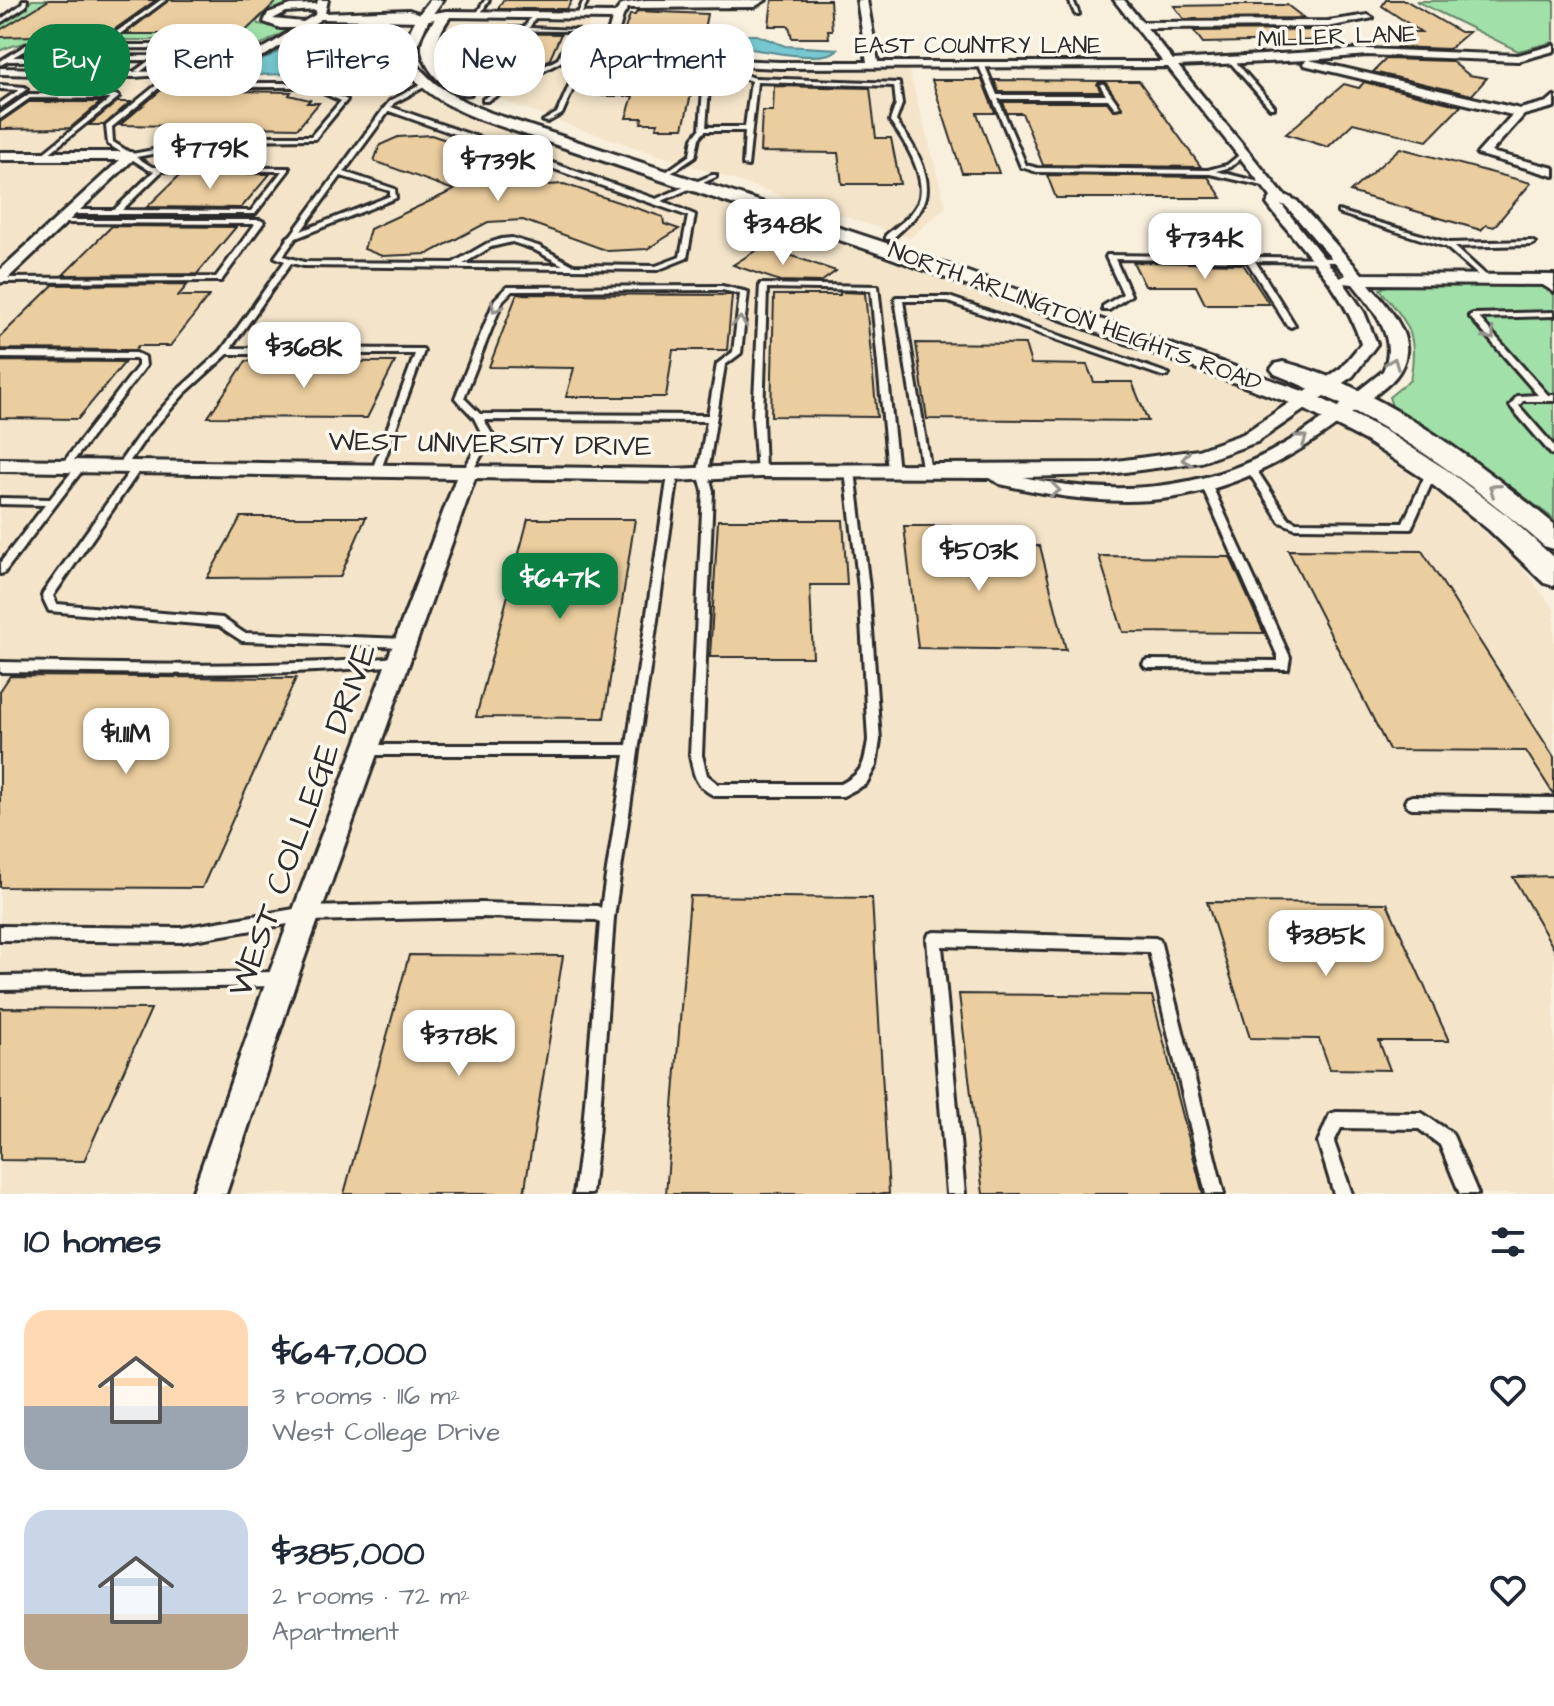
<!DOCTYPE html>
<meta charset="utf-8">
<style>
:root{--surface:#fff;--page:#f6f6f7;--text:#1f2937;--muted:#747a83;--accent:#0b8043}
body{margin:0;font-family:"Architects Daughter",sans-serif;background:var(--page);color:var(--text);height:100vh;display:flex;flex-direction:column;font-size:30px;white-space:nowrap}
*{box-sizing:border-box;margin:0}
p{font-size:26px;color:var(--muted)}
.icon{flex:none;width:44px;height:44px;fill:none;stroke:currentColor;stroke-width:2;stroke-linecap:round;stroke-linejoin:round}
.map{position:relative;height:1194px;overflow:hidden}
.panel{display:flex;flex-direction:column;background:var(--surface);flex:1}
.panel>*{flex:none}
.guide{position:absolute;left:24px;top:24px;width:800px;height:72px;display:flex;gap:16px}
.price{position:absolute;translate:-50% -68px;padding:0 18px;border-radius:16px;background:#fff;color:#222;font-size:26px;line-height:52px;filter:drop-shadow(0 2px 4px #0008)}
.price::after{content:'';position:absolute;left:50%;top:48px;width:24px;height:18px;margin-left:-12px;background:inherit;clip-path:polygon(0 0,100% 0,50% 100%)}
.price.on{background:var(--accent);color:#fff}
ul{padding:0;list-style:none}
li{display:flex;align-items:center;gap:24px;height:200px;padding:0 24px}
li span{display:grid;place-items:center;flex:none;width:224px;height:160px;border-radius:24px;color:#555}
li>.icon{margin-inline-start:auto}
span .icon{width:96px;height:96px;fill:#fffc;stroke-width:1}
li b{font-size:34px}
h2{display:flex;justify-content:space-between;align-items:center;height:96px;padding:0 24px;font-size:34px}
.pill{padding:0 28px;border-radius:32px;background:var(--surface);box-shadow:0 4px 12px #0003;font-size:28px;line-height:72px}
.pill.on{background:var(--accent);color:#fff}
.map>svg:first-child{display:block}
.built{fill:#f4e5ca}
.green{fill:#a1e0a8;stroke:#66866a;stroke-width:2}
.water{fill:#77c8d0;stroke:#59898e;stroke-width:2}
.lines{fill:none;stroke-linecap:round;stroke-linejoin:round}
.shore{stroke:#496a6d;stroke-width:2}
.building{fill:#ebce9f;stroke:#2b2b2b;stroke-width:2}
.lane-casing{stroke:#2b2b2b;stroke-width:6}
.street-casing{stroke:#2b2b2b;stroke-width:6}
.secondary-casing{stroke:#2b2b2b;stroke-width:6}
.lane{fill:#fbf7ec;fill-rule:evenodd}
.street{fill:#fbf7ec;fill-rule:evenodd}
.secondary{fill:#fbf7ec;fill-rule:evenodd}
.oneway{stroke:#93918c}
.labels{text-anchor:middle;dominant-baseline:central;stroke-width:7;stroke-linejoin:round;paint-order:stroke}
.far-street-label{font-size:24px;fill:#2b2b2b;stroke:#fbf7ec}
.street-label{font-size:28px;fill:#2b2b2b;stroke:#fbf7ec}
.near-street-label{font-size:34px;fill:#2b2b2b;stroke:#fbf7ec}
</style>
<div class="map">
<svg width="1554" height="1194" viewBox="0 0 1554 1194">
<rect width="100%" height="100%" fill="#f8efdd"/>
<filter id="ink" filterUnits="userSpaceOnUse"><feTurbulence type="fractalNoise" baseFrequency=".0125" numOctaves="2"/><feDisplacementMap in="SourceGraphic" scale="16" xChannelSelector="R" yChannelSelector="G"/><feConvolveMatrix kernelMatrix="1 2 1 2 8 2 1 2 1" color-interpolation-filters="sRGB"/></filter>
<g filter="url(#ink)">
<!-- built -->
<g class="built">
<polygon points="449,22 590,22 576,66 717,67 719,55 749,56 773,62 907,63 946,207 910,238 580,129 467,87 441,58 437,43"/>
<polygon points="0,80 408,81 766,215 1269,392 1359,440 1456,506 1518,562 1554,609 1554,1194 0,1194"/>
</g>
<!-- green -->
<g class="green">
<path d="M32,0H318L315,5C291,5 275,5 257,21L258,24L291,28C233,61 219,68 152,68L163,66L189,43H180L182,40H119L112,44H94L96,39L31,40C21,46 11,44 0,51V24L19,14Z"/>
<polygon points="1554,0 1554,42 1518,51 1416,1"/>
<path d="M1389,285L1554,286V519L1467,455L1392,406L1389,397L1410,380C1419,333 1408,324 1380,289Z"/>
</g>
<!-- water -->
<g class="water">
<polygon points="380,24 392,27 379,50 376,71 258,75 241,71 327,26"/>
<path d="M742,35H757L785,46L838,49C824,65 755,49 733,46L731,40Z"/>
</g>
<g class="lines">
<!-- shore -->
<g class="shore">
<polygon points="373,32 377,37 366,65 288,65 284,62 285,58 330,34"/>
<polygon points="354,42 361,45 358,55 325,55 322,52 332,44"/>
</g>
</g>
<!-- building -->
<g class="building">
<polygon points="49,0 156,0 108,34 0,37 0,30"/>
<polygon points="169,0 278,0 214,61 177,66 215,34 125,34"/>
<polygon points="503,0 572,0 567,9 498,9"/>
<polygon points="772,0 830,0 832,30 828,30 829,38 792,38 789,26 769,26"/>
<polygon points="1386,0 1405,0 1460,32 1469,32 1449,49 1396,47 1410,32 1421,32 1382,6"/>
<polygon points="1231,5 1287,5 1304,18 1184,19 1174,6"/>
<polygon points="637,11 707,14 699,55 617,51 630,15 635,15"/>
<polygon points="1319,30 1331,40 1203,43 1194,31"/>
<polygon points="483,33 561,34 550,59 526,73 506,73 496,70 480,50 486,41 478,41"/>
<polygon points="1386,59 1451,61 1469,75 1487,78 1472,95 1373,72"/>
<polygon points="613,63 697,67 611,69"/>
<polygon points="608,78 695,78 683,128 656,128 658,123 641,123 642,118 626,118 633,96 602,96"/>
<polygon points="932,80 982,80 995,113 977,113 999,173 962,173"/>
<polygon points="994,80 1101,81 1097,84 1101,92 999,92"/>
<polygon points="1105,81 1139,81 1201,167 1043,165 1022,113 1007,113 1003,102 1107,102 1113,110 1122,109"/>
<polygon points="1364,82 1461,106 1427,141 1353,123 1328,147 1286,134 1344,84 1359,88"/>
<polygon points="774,86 870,88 876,138 891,138 900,184 842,184 838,153 760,152 762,111 773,111"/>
<polygon points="161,90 291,92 289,95 310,100 307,103 319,103 298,128 120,125"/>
<polygon points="29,102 101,102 70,128 0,129 0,122"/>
<polygon points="117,102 130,102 104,125 89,125"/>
<polygon points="431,135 516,163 512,187 564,184 663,217 664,224 679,229 647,249 608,251 523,220 488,222 428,254 382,256 364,249 370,229 454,190 374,161 380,145 398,137"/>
<polygon points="1400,148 1531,183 1494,227 1486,225 1481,230 1350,192"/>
<polygon points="181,174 270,174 241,208 147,207"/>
<polygon points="1047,175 1208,177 1222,198 1056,198"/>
<polygon points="112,226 236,227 197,274 63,275"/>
<polygon points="763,246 836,271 821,282 780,281 733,265"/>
<polygon points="1133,262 1243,264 1269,304 1205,304 1196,286 1145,286"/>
<polygon points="188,284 178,296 209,296 170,346 138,346 135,350 0,349 0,337 53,285"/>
<polygon points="840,292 865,293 877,417 771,416 774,295 840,295"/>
<polygon points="517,294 732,295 727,350 673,350 666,397 566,397 574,368 489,367"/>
<polygon points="916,343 1025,344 1031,364 1087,365 1094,382 1132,382 1148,421 927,419"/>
<polygon points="0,361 125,362 78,419 0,418"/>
<polygon points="246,361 395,362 367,418 208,417"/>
<polygon points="241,517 366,517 340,577 207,578"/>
<polygon points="528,519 635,519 604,718 476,717"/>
<polygon points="718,520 843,520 847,585 810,585 813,657 710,657"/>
<polygon points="904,526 954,526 956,534 980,534 982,546 1040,546 1066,650 918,648"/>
<polygon points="1288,550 1422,551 1554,757 1554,795 1526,751 1389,750"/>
<polygon points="1099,556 1230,557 1264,633 1123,632"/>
<polygon points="10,676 296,678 202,888 0,887 0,691"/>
<polygon points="1554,876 1554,949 1513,877"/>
<polygon points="690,896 872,898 889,1194 666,1194"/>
<polygon points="1207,902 1387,903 1449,1041 1379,1041 1390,1070 1330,1069 1319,1039 1250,1038"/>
<polygon points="409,955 563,956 524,1194 344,1194"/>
<polygon points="959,994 1152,996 1203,1194 983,1194"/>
<polygon points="0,1008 151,1009 84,1161 0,1160"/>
</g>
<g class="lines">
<defs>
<g id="lane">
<polygon points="23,0 27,0 26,6 0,23 0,20 22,4"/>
<path d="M161,0H166L105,45H173V47L140,72L135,71L150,60L8,61L0,65V61L26,45H98ZM166,48L154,56L13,57L27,49Z"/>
<polygon points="485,0 489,0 479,16 475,16"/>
<polygon points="584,0 588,0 581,15 577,16"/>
<polygon points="1069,0 1073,0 1079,14 1075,14"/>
<path d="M533,14L537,15L529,28L577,30L562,61L487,101H483V99L509,85L477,67L465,49L471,29L473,28H524ZM475,30L572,31L558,59L513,83L481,65L471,49Z"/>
<path d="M740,59L743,61L742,74L755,78L899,83L902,104L896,121C912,142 938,180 922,207C915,220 902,229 892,239H886V235C897,226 911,217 918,203C929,179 904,140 890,121L896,104L894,86L757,82L748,166L743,165L745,131H705L699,138L695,157L665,177L662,175L663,174L690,155L693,138L700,129L704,75H579L562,114L548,122L543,121L557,113L575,72H736L737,61ZM710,75L737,76L751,81L745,127H706Z"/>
<polygon points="1229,59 1233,59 1274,106 1274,108 1270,108 1229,61"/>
<polygon points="982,64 985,66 997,95 1106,95 1100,85 1103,83 1120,107 1115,108 1108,99 998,99 1026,165 1037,168 1208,170 1227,165 1243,152 1246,154 1245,155 1231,167 1216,171 1271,185 1268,187 1210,174 1037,172 1021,167 979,66"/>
<path d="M311,83L347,100L315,139L228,140L136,157L152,167L289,168V170L255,214H71L68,212L71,210H114L154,171L149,170L108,144L106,126L159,83ZM160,87H310L341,101L311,136H228L132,154L113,142L112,127ZM162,171H282L251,211L122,210Z"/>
<path d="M424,83L426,86L394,103L391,107L656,199L712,175H716V177L662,201L695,215L687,258L657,270L304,266L291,263L231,348L423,349L424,351L380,472H374L372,470L415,354H228L184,394L147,436L125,468H119L117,466L141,432L178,390L221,351L285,261L275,257L288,239L287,238L291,235L385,107L390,101ZM389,111L688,216L680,257L656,266L573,265L538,246L512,238L501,239L486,244L453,263L304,262L283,256L296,238L396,198L395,189L344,172ZM341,176L390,191V196L301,231ZM512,242L533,249L563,265L463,264L491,247Z"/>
<polygon points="0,85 24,87 27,89 0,108 0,103 19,90 0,89"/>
<polygon points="29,94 116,95 119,97 43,158 40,156 41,155 110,99 30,98 0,119 0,114"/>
<polygon points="1338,211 1449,243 1531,241 1535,243 1531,245 1455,247 1489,278 1489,282 1486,282 1446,247 1338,213"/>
<polygon points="61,220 260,220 264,222 221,281 218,281 0,282 0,278 216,277 255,224 59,223 57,222"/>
<polygon points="1107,255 1339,258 1343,260 1339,262 1255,261 1295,325 1291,327 1287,325 1247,261 1115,259 1131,295 1109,310 1103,310 1103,306 1123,294 1106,257"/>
<polygon points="1538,278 1544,278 1554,286 1554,292 1538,282"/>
<polygon points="760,284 878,286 898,471 896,473 893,474 888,471 871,290 767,288 763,418 765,471 760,474 757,473 753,418"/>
<path d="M722,286L748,292L741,353L725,365L708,472L713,491L702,755L707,775L718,784H841C864,772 864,764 868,740L859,588L845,471L850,468L855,471L869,588L880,740L876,766L866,784L843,796H715C695,786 694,776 690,755L703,491L698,472L707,421L484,420L493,436L471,473L468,474L463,471L483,436L474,418L455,398L495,299L507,287ZM722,290L740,294L733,352L717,364L708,415L480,414L464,398L503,300L512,291Z"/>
<polygon points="896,297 949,297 1169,374 1168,376 1162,376 945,301 903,301 931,472 929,474 923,474 895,299"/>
<polygon points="1554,312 1554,316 1479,318 1548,395 1554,395 1554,401 1523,401 1519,406 1554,446 1554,455 1551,454 1510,406 1517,396 1538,395 1469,316 1473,314"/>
<polygon points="0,352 136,353 145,357 146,366 68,468 62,468 60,466 62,464 138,366 138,360 134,359 0,358"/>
<polygon points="81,463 84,464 86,466 84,468 4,573 0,574 0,563 45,505 0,504 0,498 50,499 78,464"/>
<polygon points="137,464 142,467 53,596 57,604 222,618 244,633 405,639 409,640 411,643 409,646 405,647 242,641 219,626 49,611 42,596 43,593 134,465"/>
<polygon points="1251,465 1254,466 1288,518 1296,522 1403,523 1427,471 1432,468 1437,471 1411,529 1295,528 1280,522 1246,468"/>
<polygon points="673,472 678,475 614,918 599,1127 592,1194 574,1194 583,1127 600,922 596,920 481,917 306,921 181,942 0,940 0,926 181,928 306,907 481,903 597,906 601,908 625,755 366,755 362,754 360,750 362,746 366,745 627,745 668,475"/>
<polygon points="1207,483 1212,486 1290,657 1288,669 1149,668 1145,667 1143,664 1145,661 1149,660 1278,661 1278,657 1202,486"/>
<path d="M398,657L402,658L404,661L402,664L398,665C265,678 133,673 0,672V662C133,664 265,669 398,657Z"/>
<polygon points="1412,796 1554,798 1554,810 1412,808 1407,806 1405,802 1407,798"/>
<polygon points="934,932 1155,938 1160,940 1224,1194 1206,1194 1149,952 942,946 965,1194 947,1194 927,939 929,934"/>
<polygon points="279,972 284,974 287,979 284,984 279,986 0,990 0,976"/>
<polygon points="1336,1112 1422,1113 1452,1133 1478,1194 1460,1194 1440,1145 1419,1129 1341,1128 1334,1142 1352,1194 1334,1194 1318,1142 1330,1114"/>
</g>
<g id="street">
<path d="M318,0H328L325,13L409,10L424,15L446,11L615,13L622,4L645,0H766L754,7L628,8L623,16L612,54L779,62H867L857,0H867L878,62H1163L1114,0H1124L1142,22L1328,21L1368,15L1373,18L1328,27L1147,28L1173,60L1367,49L1518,55L1554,45V51L1518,61L1367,55L1309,60L1520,109L1547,102L1554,96V107L1524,115L1491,152L1554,168V176L1477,154L1512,115L1304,65L1303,63L1307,60L1178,66L1283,194L1297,201L1362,274L1554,275V285L1369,284C1383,301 1409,329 1406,352C1404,377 1382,389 1365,403C1307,450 1245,487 1170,498C1112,506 1056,497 1000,484L990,478L760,477L673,481L475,478L297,979L226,1194H192L267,979L456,478L0,471V459L673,469L760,465L1102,463L1198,450L1243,434L1341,368L1361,344C1345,290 1300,248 1267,204L1271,197L1168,67L779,68L606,60L601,57L612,19L446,17L423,21L321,19L266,55L205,72L134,77L0,74V68C79,69 184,83 258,51C271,45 283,36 295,28H280L264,22L268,13L291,5L317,4ZM316,10L315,15L303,22L273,19L286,12ZM1281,204L1287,207L1346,275L1340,278ZM1344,283L1353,284C1373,309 1399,338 1383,371C1349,398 1317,426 1279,447C1201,492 1109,497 1023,477L1102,475L1201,462L1257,442L1353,376L1377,344L1364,312Z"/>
<polygon points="0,152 131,152 137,156 5,281 0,283 0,270 120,160 0,160"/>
</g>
<g id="secondary">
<path d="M430,0H443L429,19L412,57C431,87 459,100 491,113L886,243L1314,395L1382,429L1447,470L1509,517L1554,558V586L1544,583L1489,530L1429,482L1364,440L1296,405L872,251L479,119C445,105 417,90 398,57L416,18Z"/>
<path d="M438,14L450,17C425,52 438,68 471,88V94C451,98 423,70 422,49C421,36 431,25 438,14Z"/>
<path d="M1283,362C1377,385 1480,463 1554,524V549L1544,546C1462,474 1376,415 1275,374L1271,369L1275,364Z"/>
</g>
</defs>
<!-- lane casing -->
<use href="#lane" class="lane-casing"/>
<!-- street casing -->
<use href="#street" class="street-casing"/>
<!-- secondary casing -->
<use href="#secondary" class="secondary-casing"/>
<!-- lane -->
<use href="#lane" class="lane"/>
<!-- street -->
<use href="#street" class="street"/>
<!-- secondary -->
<use href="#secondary" class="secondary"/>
</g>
<!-- one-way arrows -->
<defs><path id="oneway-chevron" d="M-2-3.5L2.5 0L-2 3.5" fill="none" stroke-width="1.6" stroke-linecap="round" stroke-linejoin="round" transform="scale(2)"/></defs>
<g class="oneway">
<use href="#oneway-chevron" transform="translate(496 307) rotate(117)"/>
<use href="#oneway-chevron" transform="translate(740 322) rotate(-84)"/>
<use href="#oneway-chevron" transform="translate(1490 335) rotate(49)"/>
<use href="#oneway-chevron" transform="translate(1393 363) rotate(-69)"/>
<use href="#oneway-chevron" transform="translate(1302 439) rotate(-35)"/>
<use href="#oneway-chevron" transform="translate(1187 459) rotate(170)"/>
<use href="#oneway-chevron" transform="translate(1494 489) rotate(-145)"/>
<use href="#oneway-chevron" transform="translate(1055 490) rotate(7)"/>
</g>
</g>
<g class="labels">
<!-- far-street labels -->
<g class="far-street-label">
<text transform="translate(1337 37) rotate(-2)">MILLER LANE</text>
<text x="978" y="46">EAST COUNTRY LANE</text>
<text transform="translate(1075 317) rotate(20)">NORTH ARLINGTON HEIGHTS ROAD</text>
</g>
<!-- street labels -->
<g class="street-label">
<text transform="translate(490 444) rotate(1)">WEST UNIVERSITY DRIVE</text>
</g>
<!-- near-street labels -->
<g class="near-street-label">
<text transform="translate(303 820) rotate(-70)">WEST COLLEGE DRIVE</text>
</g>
</g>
</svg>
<b class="price" style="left:210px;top:191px">$779K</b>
<b class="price" style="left:498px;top:203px">$739K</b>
<b class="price" style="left:783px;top:267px">$348K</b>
<b class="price" style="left:1205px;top:281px">$734K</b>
<b class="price" style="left:304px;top:390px">$368K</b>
<b class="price" style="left:979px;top:593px">$503K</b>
<b class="price on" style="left:560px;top:621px">$647K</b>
<b class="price" style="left:126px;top:776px">$1.11M</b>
<b class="price" style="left:1326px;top:978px">$385K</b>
<b class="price" style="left:459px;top:1078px">$378K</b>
<div class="guide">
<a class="pill on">Buy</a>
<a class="pill">Rent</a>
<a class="pill">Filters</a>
<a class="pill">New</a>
<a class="pill">Apartment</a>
</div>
</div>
<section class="panel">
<h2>10 homes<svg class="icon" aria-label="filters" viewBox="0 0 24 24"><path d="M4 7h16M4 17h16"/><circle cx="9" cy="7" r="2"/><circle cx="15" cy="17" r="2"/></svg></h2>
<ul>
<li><span style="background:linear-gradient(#ffd9b3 60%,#9aa5b1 0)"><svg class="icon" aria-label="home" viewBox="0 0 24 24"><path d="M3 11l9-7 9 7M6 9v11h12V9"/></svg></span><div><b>$647,000</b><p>3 rooms · 116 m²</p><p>West College Drive</p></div><svg class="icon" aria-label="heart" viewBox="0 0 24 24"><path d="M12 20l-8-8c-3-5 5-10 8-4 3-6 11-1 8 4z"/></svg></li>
<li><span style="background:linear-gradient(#c9d6e8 65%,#b9a48a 0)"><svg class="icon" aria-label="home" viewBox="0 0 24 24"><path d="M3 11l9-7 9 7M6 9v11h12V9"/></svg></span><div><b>$385,000</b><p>2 rooms · 72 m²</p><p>Apartment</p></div><svg class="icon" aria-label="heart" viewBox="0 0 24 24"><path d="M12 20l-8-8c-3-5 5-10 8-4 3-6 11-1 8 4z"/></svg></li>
</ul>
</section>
